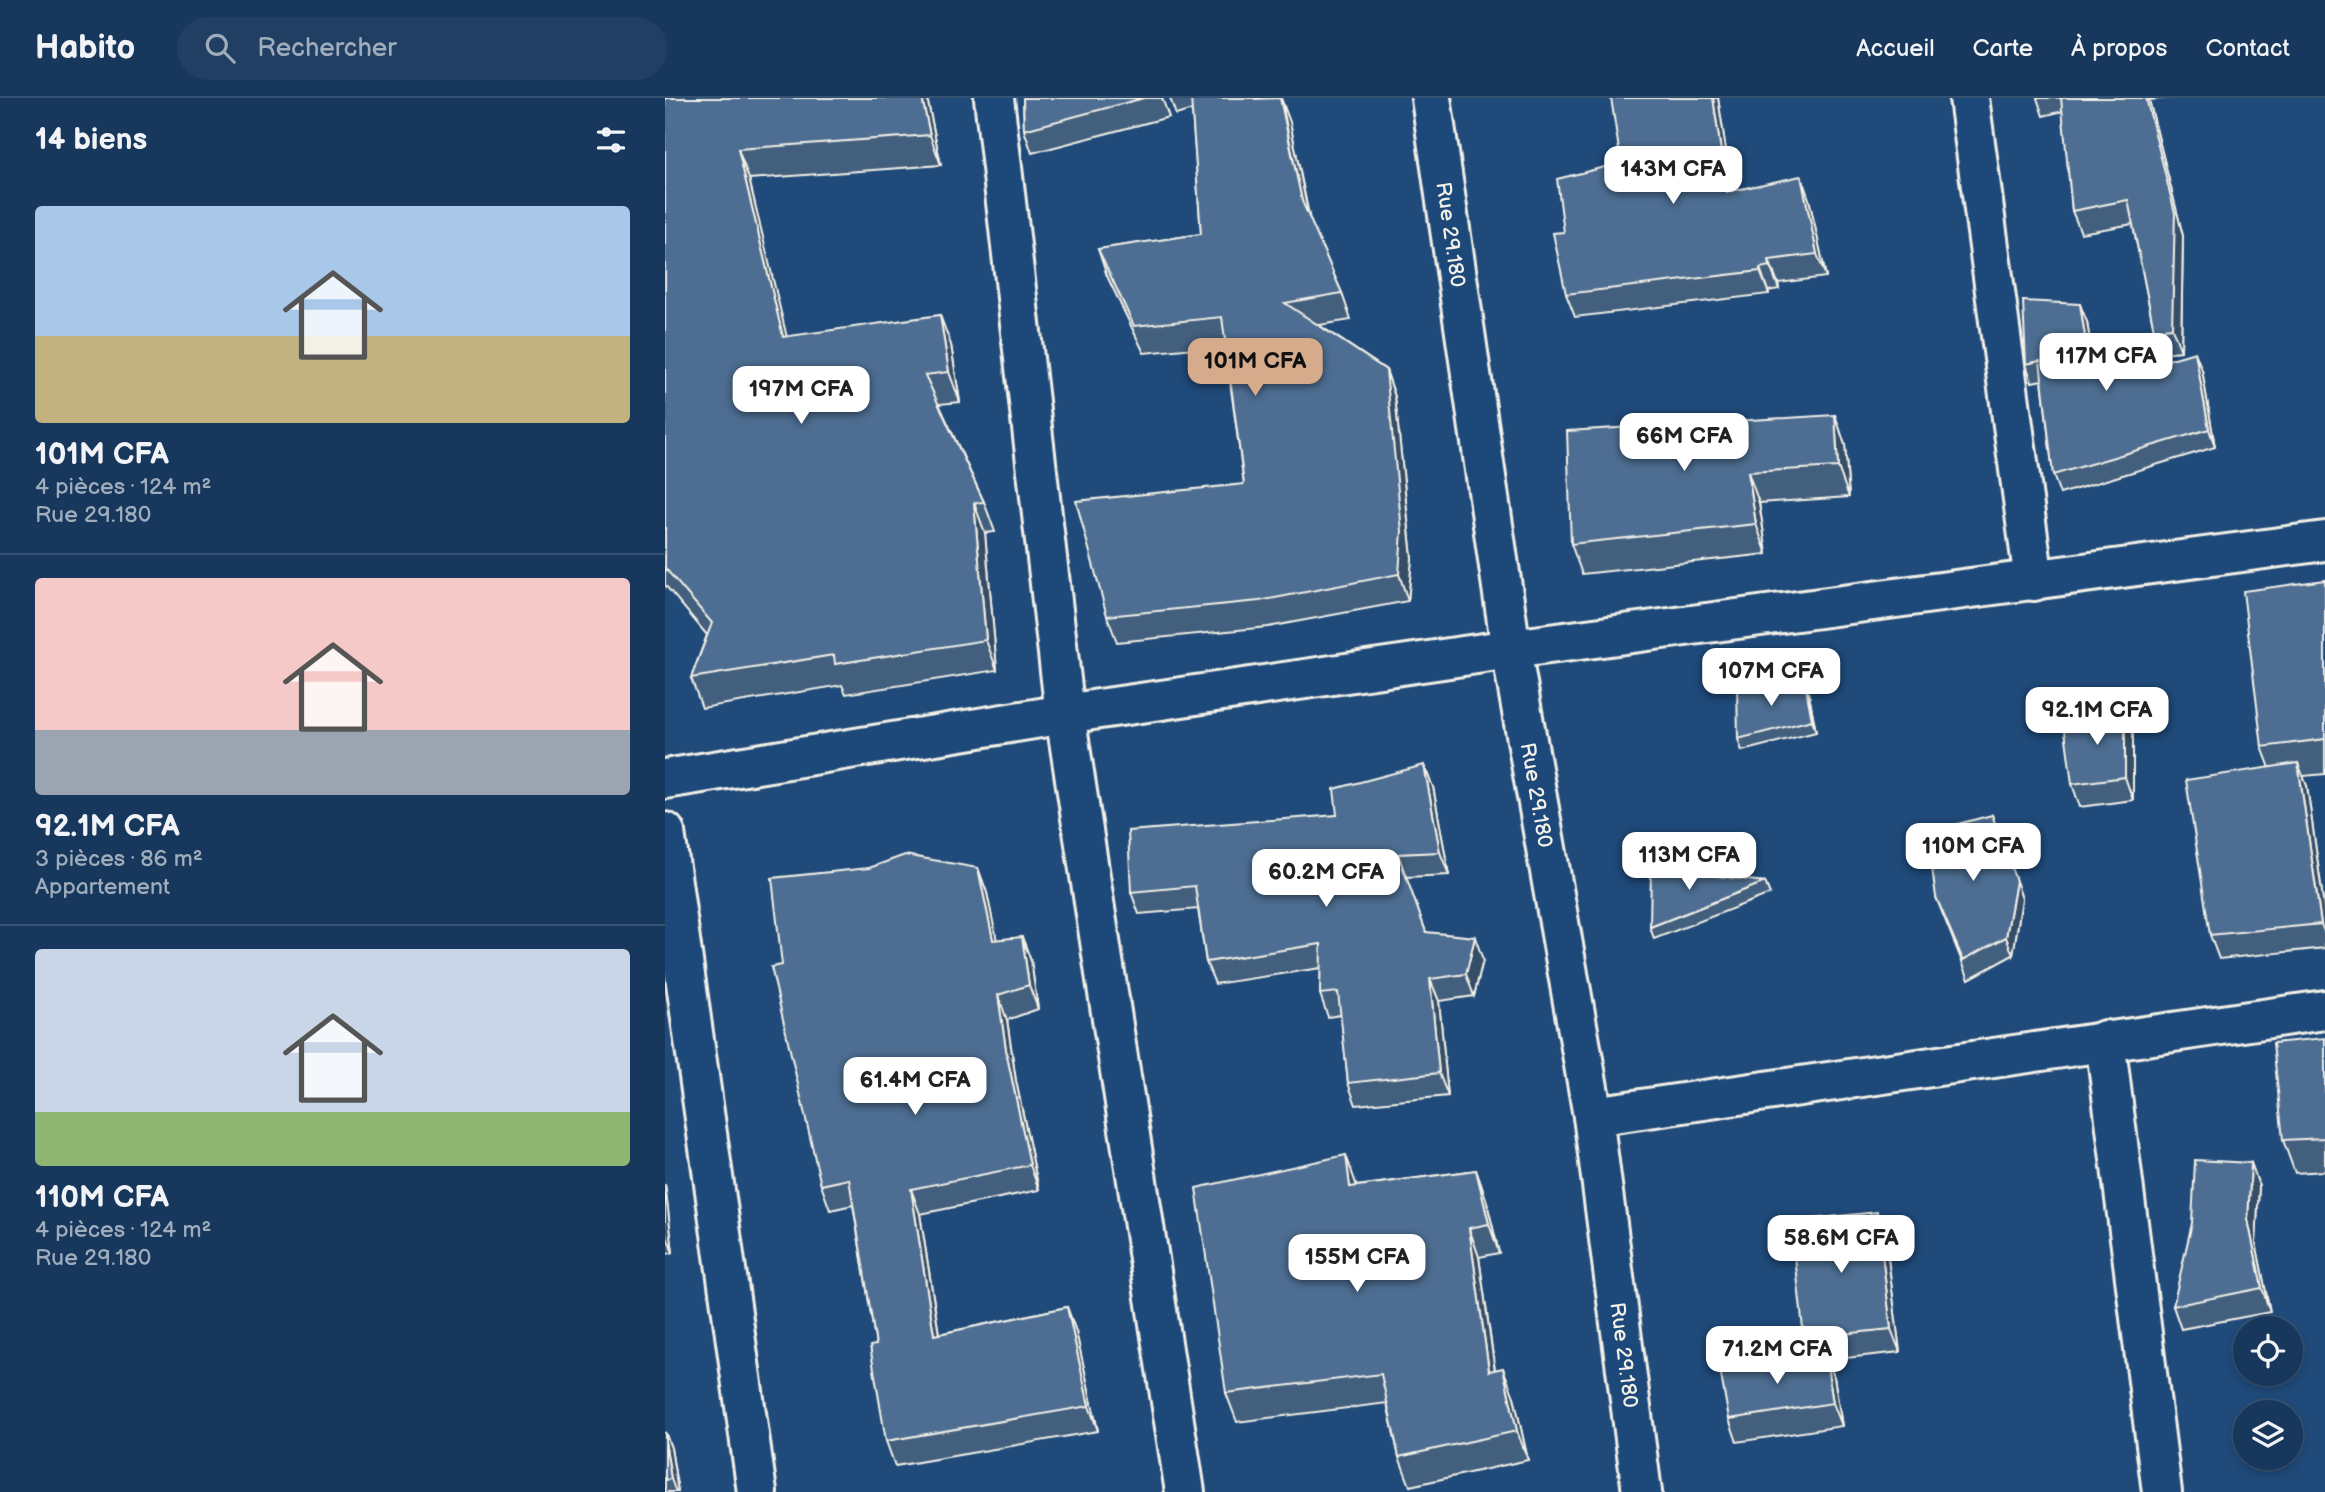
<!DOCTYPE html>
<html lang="fr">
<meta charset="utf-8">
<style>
:root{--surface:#17385c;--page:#203f62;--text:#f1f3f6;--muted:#9eacbb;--line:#365272;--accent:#d6ab8b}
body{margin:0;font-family:"Balsamiq Sans",sans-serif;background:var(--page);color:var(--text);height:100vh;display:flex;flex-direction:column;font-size:26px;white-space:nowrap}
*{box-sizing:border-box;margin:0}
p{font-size:23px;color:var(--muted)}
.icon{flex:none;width:38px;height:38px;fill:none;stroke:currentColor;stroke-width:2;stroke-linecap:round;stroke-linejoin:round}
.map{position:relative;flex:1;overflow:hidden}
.side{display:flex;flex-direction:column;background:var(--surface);width:665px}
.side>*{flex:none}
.tools{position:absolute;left:1568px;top:1218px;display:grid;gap:14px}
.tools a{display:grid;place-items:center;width:70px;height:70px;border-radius:50%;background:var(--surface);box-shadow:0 4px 10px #0003,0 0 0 2px var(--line);font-size:35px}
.price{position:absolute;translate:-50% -60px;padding:0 16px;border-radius:14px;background:#fff;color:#222;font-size:23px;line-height:46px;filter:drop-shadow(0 2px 4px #0008)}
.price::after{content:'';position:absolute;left:50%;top:42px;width:21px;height:16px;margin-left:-10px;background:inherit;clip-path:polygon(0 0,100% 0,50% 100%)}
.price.current{background:var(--accent);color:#111}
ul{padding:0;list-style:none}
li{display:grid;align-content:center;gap:14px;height:371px;padding:0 35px}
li+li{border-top:2px solid var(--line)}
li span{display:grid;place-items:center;height:217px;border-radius:7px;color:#555}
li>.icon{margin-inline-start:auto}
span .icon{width:126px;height:126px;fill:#fffc;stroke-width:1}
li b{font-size:30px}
h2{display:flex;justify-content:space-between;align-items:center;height:84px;padding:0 35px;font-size:30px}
header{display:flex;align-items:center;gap:42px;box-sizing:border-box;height:98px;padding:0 35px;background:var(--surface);border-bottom:2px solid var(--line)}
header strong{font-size:33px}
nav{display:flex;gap:38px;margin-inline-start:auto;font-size:24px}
.search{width:490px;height:63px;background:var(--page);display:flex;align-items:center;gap:18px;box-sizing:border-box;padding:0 24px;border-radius:38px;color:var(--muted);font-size:26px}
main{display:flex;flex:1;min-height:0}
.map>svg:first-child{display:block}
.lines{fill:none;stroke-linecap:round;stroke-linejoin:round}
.minor-casing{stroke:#f4f1e8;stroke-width:44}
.minor{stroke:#1f4a7a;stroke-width:38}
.wall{fill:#425f7e;stroke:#f4f1e8;stroke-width:2}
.shaded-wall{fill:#364d66;stroke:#f4f1e8;stroke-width:2}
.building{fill:#4d6e92;stroke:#f4f1e8;stroke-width:2}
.labels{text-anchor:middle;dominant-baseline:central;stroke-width:5;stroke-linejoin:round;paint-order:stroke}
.street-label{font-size:21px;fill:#f4f1e8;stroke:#1f4a7a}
</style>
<header>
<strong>Habito</strong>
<div class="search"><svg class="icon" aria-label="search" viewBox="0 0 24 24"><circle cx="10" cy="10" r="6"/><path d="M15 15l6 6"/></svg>Rechercher</div>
<nav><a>Accueil</a><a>Carte</a><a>À propos</a><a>Contact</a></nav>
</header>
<main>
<section class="side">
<h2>14 biens<svg class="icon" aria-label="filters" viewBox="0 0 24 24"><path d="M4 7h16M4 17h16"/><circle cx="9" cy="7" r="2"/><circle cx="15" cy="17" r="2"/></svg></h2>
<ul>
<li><span style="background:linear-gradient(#a9c7e8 60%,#c2b280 0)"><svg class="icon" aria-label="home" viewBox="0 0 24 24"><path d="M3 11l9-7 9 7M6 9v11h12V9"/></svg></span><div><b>101M CFA</b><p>4 pièces · 124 m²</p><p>Rue 29.180</p></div></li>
<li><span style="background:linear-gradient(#f6c9c9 70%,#9aa5b1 0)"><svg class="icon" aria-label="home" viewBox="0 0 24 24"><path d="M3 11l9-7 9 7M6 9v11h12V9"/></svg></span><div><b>92.1M CFA</b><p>3 pièces · 86 m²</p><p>Appartement</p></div></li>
<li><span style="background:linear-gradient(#c9d6e8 75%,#8fb573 0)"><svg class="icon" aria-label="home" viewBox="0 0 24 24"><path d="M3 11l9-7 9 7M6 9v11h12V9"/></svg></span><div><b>110M CFA</b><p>4 pièces · 124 m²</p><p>Rue 29.180</p></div></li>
</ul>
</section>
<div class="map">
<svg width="1660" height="1394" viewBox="0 0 1660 1394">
<rect width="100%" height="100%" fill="#1f4a7a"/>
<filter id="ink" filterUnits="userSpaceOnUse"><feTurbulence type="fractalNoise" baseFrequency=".0143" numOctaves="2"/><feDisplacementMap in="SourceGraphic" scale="14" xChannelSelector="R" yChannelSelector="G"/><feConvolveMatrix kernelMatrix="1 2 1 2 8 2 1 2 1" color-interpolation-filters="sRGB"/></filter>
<g filter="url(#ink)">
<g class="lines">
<defs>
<g id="minor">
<polyline points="329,0 400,616 520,1394"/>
<path id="s1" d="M766,0L846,551L928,1018L977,1394"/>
<polyline points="1304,0 1369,483"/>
<polyline points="0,681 400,616 846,551 1660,443"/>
<polyline points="0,734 92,1394"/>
<polyline points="1440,942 1497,1394"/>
<polyline points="928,1018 1660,912"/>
</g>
</defs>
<!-- minor casing -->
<use href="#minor" class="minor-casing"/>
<!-- minor -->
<use href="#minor" class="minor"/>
</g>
<!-- wall -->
<g class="wall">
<polygon points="0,0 262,0 276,67 84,81 121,239 286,247 295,304 274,306 319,404 330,434 320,435 332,572 181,596 177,587 37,610 26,580 42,537 0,487"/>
<polygon points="358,0 497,0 504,19 367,55 359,32"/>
<polygon points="505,0 595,0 625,24 645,122 677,195 686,222 654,227 721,272 730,299 747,460 743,503 603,529 452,544 442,518 579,386 560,247 479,255 442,178 433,151 536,136 527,12 511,17"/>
<polygon points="1053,0 1067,93 1144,101 1161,179 1113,185 1114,191 1103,193 1104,196 910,219 901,196 899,134 956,65"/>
<polygon points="1372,0 1506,0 1484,2 1518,138 1516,253 1498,255 1489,232 1468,126 1416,135 1407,113 1398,13 1378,18"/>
<polygon points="1422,224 1429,271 1537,272 1550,349 1395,396 1388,377 1377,282 1367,284 1361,266"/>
<polygon points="1170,317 1180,347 1184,399 1094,405 1102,456 917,476 906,446"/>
<polygon points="1660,482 1660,676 1638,678 1642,688 1660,816 1660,850 1554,861 1545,837 1605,670 1597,649"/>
<polygon points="1140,585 1144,597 1151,634 1077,653 1073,641"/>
<polygon points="1460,610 1468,633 1468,702 1415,709 1407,686"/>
<polygon points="768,689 784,777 741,779 761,834 818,862 809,898 774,903 783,998 691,1007 683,985 676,917 663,919 655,896 656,870 550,886 541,864 533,811 474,816 466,794 672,717"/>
<polygon points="1327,717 1357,801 1348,857 1304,881 1271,799"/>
<polygon points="313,770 322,795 331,842 357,839 366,863 373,911 342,922 351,983 374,1092 255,1116 274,1236 402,1209 411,1234 433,1333 230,1368 221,1343 211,1247 188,1107 165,1112 156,1087 117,867"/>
<polygon points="1100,784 1105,796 989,841 985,829"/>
<polygon points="1660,940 1660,1073 1630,1075 1618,1042"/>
<polygon points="1586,1065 1594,1088 1591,1145 1605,1214 1516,1231 1508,1208"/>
<polygon points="811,1072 821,1101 834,1155 814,1159 830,1272 849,1299 863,1362 745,1388 734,1359 722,1305 572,1324 561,1295 691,1086 692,1088"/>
<polygon points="0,1086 8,1155 0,1156"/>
<polygon points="1220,1137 1235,1254 1162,1262 1169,1279 1177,1328 1072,1344 1064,1321 1146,1258 1139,1240"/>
<polygon points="0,1334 6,1350 13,1394 0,1394"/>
</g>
<!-- shaded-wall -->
<g class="shaded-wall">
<polygon points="257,0 262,0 276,67 265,37"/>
<polygon points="616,0 625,24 646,130 637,103"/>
<polygon points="1048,0 1053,0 1071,117 1062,94"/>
<polygon points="1481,0 1483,0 1484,2 1518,138 1516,253 1507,230"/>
<polygon points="73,51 84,81 129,269 118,239"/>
<polygon points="1136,78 1144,101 1161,179 1152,156"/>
<polygon points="1104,162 1113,185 1114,191 1105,168"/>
<polygon points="1095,170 1103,193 1104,196 1095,173"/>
<polygon points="1415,206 1422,224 1432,289 1425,271"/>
<polygon points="275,217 286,247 295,304 284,274"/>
<polygon points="1530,254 1537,272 1550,349 1544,331"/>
<polygon points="721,272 730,299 747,460 743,503 734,476"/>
<polygon points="1170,317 1180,347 1184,399 1173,369"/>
<polygon points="1083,374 1094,405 1102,456 1091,426"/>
<polygon points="309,405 320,435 332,572 321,542"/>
<polygon points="1140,585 1144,597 1151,634 1147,622"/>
<polygon points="1460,610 1468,633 1468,702 1460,679"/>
<polygon points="1633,665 1642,688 1660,816 1660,836 1656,826"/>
<polygon points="759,667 768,689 784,777 775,754"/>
<polygon points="313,770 322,795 337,867 328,842"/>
<polygon points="1351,783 1357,801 1348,857 1341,839"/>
<polygon points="357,839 366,863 373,911 364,887"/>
<polygon points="810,839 818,862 809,898 801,876"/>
<polygon points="765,881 774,903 783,998 774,975"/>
<polygon points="333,897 342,922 351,983 374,1092 365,1067 342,958"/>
<polygon points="681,1057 691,1086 695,1118 685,1089"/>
<polygon points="1586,1065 1594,1088 1591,1145 1605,1214 1597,1190 1583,1122"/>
<polygon points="811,1072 821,1101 834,1155 824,1126"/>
<polygon points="0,1086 8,1155 0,1133"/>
<polygon points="246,1091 255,1116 278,1262 269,1237"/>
<polygon points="1212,1114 1220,1137 1235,1254 1226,1231"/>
<polygon points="804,1130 814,1159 834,1302 824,1273"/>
<polygon points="402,1209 411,1234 433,1333 424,1308"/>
<polygon points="1160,1256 1169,1279 1177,1328 1168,1305"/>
<polygon points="838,1270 849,1299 863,1362 852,1333"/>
<polygon points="0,1334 6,1350 13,1394 11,1394 6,1381 0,1343"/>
</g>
<!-- building -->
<g class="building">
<polygon points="0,0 257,0 265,37 73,51 118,239 275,217 284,274 260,277 319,404 309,405 321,542 170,566 169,557 26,580 47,525 0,470"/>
<polygon points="358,0 479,0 359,32"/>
<polygon points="526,0 590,0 590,1 615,0 637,103 677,195 620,205 721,272 737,433 734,476 594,503 442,518 411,403 579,386 557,219 469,228 433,151 536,136"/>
<polygon points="946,0 1048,0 1062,94 1136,78 1152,156 1104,162 1105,168 1095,170 1095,173 901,196 888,135 899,134 892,81 956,65"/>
<polygon points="1396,0 1481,0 1510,115 1507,230 1489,232 1463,102 1407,113"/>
<polygon points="1358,203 1415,206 1425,271 1496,264 1530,254 1544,331 1388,377 1375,263 1361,266"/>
<polygon points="1170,317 1173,369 1083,374 1091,426 906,446 902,333"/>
<polygon points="1660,482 1660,641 1597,649 1578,493"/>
<polygon points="1140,585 1147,622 1073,641 1072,588"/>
<polygon points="1460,610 1460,679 1407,686 1399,625"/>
<polygon points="1633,665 1656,826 1545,837 1521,682"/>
<polygon points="759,667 775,754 733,756 761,834 810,839 801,876 765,881 774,975 683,985 673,894 655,896 656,846 541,864 530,788 466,794 463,733 672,717 669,691"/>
<polygon points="1327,717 1351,783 1341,839 1298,862 1271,799 1262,734"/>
<polygon points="240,757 313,770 328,842 357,839 364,887 333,897 342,958 365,1067 246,1091 269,1237 402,1209 424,1308 221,1343 205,1248 211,1247 184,1081 156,1087 106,869 117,867 107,780 204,770"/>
<polygon points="986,770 1100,784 985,829"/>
<polygon points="1660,940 1660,1040 1618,1042 1608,945"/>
<polygon points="681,1057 685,1089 811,1072 824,1126 804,1130 824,1273 838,1270 852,1333 734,1359 716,1276 561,1295 531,1090"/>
<polygon points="1530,1062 1586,1065 1583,1122 1597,1190 1508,1208 1527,1125"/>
<polygon points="1212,1114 1226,1231 1139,1240 1126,1123"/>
<polygon points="1160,1256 1168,1305 1064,1321 1055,1272"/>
<polygon points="0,1343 6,1381 0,1382"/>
</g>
</g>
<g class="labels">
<!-- street labels -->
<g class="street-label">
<text stroke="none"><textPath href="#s1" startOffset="138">Rue 29.180</textPath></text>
<text stroke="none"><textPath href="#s1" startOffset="705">Rue 29.180</textPath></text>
<text stroke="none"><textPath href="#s1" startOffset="1272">Rue 29.180</textPath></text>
</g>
</g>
</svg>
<div class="tools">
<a><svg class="icon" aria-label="locate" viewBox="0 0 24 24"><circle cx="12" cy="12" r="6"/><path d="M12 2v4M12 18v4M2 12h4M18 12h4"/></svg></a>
<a><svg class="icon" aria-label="layers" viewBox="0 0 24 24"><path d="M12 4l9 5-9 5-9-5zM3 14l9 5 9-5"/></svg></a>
</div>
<b class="price" style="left:1008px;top:108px">143M CFA</b>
<b class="price" style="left:1441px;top:295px">117M CFA</b>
<b class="price current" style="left:590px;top:300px">101M CFA</b>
<b class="price" style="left:136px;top:328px">197M CFA</b>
<b class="price" style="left:1019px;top:375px">66M CFA</b>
<b class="price" style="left:1106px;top:610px">107M CFA</b>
<b class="price" style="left:1432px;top:649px">92.1M CFA</b>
<b class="price" style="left:1308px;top:785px">110M CFA</b>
<b class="price" style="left:1024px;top:794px">113M CFA</b>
<b class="price" style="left:661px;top:811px">60.2M CFA</b>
<b class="price" style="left:250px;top:1019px">61.4M CFA</b>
<b class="price" style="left:1176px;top:1177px">58.6M CFA</b>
<b class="price" style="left:692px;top:1196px">155M CFA</b>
<b class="price" style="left:1112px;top:1288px">71.2M CFA</b>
</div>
</main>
